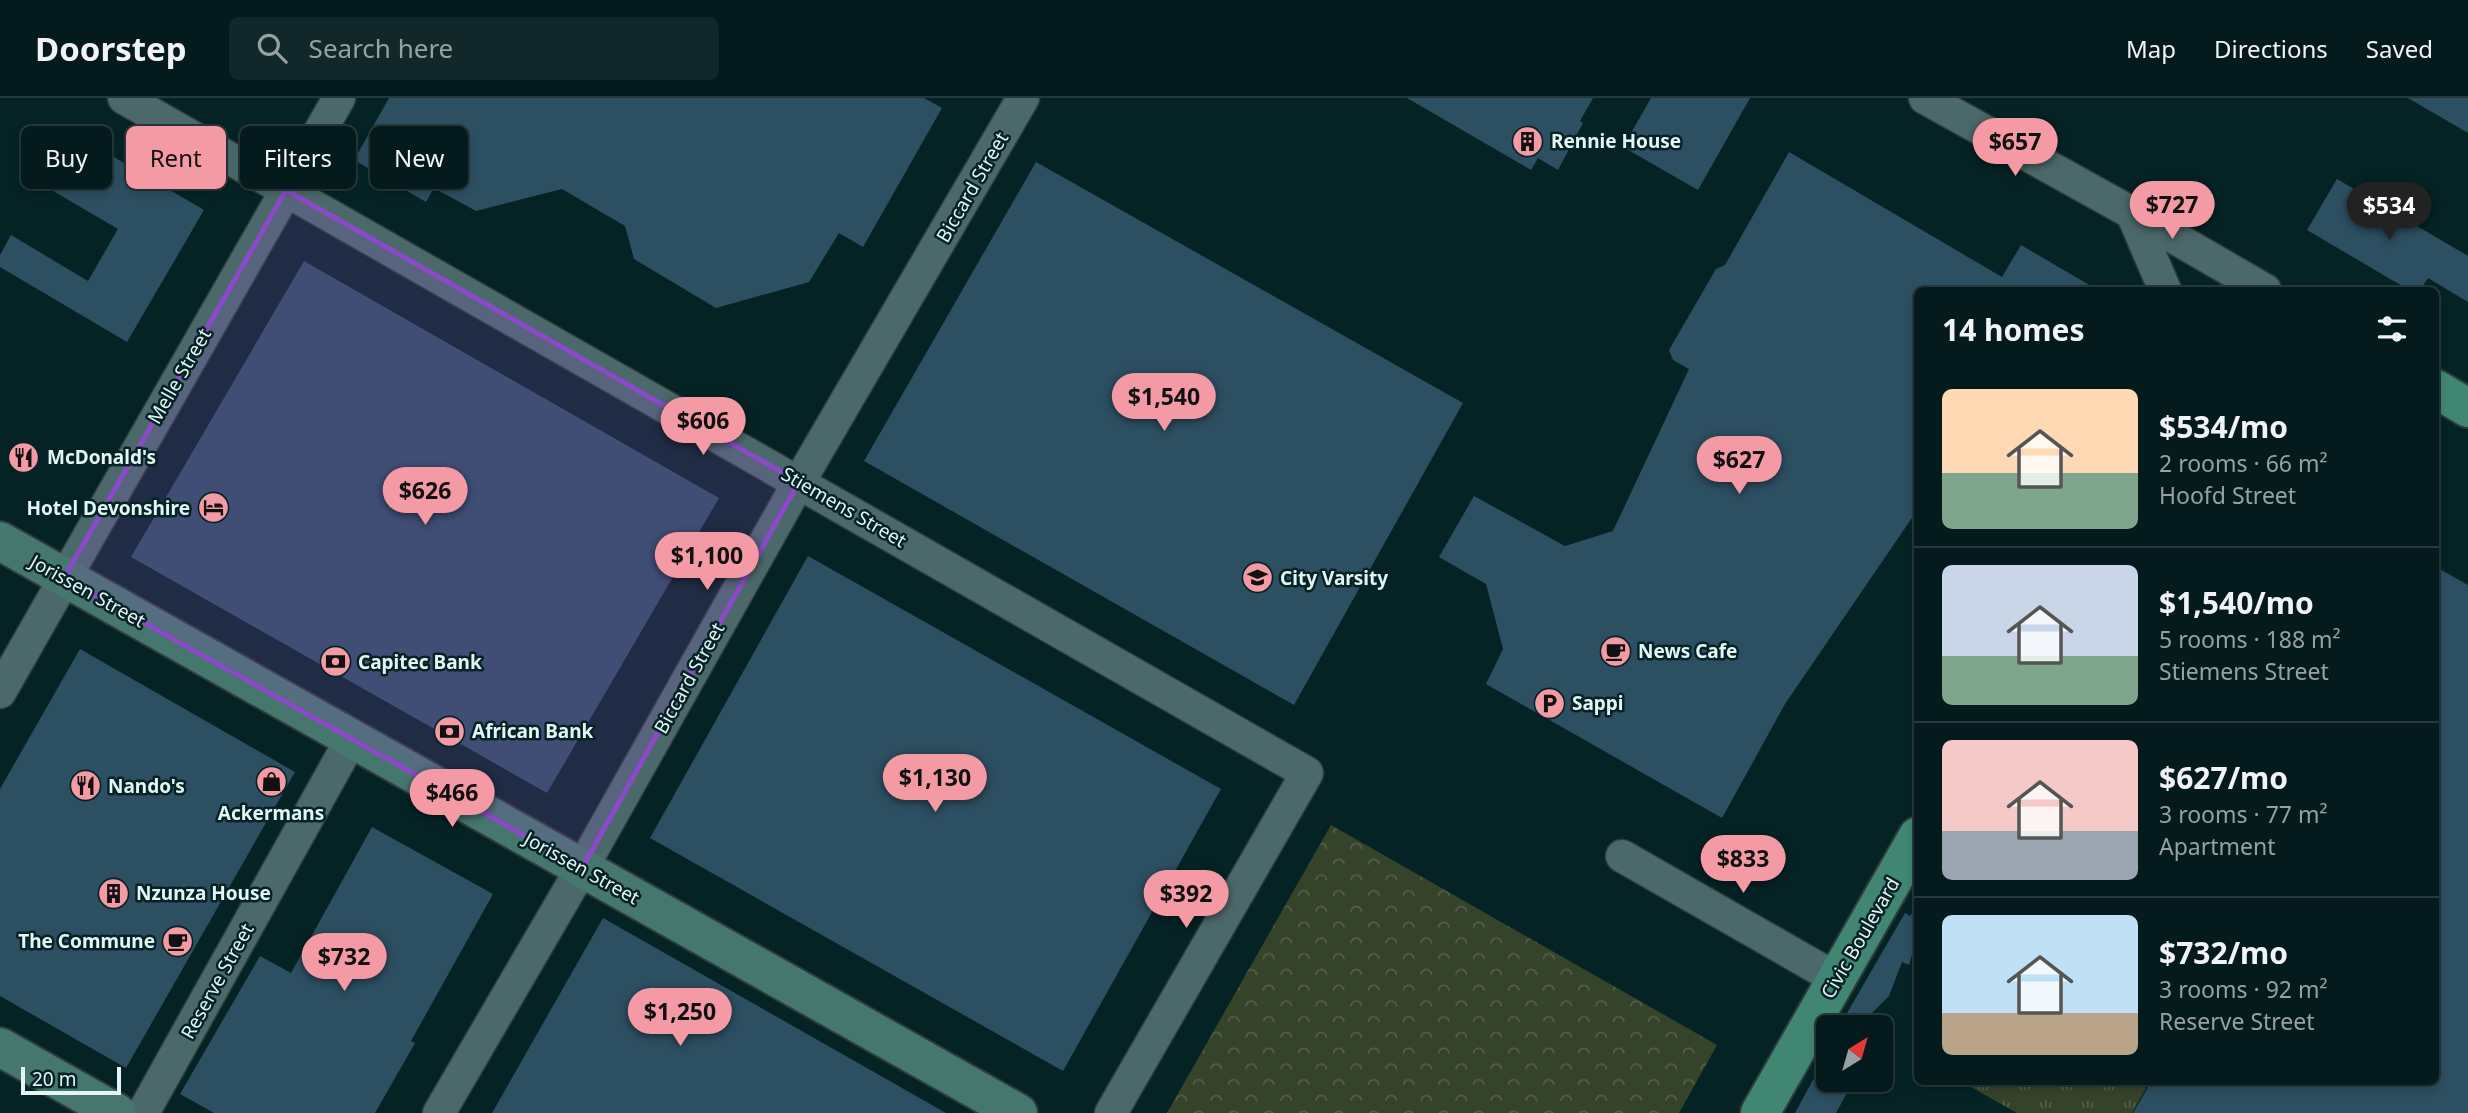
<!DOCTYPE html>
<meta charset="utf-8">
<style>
:root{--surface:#041a1c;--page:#122729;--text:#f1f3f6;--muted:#97a1a3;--line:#25383b;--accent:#f49aa4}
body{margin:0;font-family:"Noto Sans",sans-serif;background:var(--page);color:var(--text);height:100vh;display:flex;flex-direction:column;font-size:26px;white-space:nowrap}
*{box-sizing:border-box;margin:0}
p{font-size:23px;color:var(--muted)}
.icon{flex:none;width:38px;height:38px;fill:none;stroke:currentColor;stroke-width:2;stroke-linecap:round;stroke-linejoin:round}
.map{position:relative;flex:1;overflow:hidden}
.panel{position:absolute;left:1914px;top:189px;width:525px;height:798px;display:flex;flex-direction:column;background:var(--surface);border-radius:10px;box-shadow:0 4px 10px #0003,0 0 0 2px var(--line)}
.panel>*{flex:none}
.guide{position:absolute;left:21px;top:28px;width:665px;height:63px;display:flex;gap:14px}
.needle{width:46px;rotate:37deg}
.controls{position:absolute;left:1816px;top:917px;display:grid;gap:14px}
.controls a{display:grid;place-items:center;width:77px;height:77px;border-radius:10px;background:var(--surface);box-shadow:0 4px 10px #0003,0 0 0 2px var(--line);font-size:35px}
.scale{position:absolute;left:21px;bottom:18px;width:100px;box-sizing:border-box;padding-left:7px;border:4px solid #e4f5f5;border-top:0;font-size:19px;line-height:24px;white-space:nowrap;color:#e4f5f5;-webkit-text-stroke:5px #052325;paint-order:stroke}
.price{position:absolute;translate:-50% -60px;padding:0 16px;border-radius:24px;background:var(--accent);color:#111;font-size:23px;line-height:46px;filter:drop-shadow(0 2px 4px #0008)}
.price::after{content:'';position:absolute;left:50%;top:42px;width:21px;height:16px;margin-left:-10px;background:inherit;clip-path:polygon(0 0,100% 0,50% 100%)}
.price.on{background:#222;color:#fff}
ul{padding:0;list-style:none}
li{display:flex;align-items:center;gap:21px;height:175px;padding:0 28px}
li+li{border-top:2px solid var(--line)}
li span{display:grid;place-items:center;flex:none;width:196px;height:140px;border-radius:10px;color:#555}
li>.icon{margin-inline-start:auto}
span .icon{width:84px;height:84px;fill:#fffc;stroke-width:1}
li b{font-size:30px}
h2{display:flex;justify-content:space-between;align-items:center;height:84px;padding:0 28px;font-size:30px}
.tag{padding:0 24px;border-radius:10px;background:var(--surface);box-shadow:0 4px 10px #0003,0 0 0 2px var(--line);font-size:24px;line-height:63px}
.tag.on{background:var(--accent);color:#111}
header{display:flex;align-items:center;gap:42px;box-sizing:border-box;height:98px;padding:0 35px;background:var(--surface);border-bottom:2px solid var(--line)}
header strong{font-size:33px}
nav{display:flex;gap:38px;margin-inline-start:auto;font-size:24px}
.search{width:490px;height:63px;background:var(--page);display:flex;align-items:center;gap:18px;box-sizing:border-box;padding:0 24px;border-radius:10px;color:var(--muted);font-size:26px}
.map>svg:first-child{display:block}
.grass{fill:url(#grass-tufts)}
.park{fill:url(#park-crowns)}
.building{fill:#2d4f62}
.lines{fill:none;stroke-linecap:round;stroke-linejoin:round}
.minor-casing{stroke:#2e3b3b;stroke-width:35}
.secondary-casing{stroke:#2e3b3b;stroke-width:42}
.primary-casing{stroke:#2e3b3b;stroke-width:42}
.minor{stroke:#4b696b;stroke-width:32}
.secondary{stroke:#46776e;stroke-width:38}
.primary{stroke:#418672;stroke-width:38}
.marked{fill:#8b4ac7;fill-opacity:0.2;stroke:#8b4ac7;stroke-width:5;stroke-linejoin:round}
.labels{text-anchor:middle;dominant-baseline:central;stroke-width:5;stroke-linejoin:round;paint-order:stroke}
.poi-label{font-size:19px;font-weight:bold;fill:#e4f5f5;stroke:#052325;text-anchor:start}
.street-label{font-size:19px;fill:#e4f5f5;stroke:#052325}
</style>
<header>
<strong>Doorstep</strong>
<div class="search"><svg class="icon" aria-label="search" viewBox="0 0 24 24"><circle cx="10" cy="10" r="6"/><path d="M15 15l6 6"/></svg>Search here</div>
<nav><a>Map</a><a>Directions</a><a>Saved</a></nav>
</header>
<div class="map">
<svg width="2468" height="1015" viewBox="0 0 2468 1015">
<defs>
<pattern id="grass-tufts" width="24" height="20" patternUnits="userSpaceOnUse" patternTransform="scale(1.75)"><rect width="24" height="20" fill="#36432b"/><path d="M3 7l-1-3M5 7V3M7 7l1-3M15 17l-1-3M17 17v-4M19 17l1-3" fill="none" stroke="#535f4a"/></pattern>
<pattern id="park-crowns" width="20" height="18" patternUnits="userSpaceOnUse" patternTransform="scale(1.75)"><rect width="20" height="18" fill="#36432b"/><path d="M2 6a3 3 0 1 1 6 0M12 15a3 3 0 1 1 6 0" fill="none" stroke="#535f4a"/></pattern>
</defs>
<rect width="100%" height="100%" fill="#052325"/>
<!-- grass -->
<polygon class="grass" points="1962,984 2135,984 2146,990 2132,1015 2017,1015"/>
<!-- park -->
<polygon class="park" points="1331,727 1717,947 1679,1015 1167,1015"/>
<!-- building -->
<g class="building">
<polygon points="389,0 924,0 942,10 863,149 839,135 809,184 716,210 634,161 625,128 562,91 476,113 434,90 426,104 354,62"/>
<polygon points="1407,0 1593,0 1580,23 1583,25 1558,72 1538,60 1531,72"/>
<polygon points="1651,0 1750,0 1698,92 1623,49"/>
<polygon points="2408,0 2468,0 2468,35"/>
<polygon points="73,35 204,112 127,244 0,169 0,157 11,137 88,183 118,131 43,87"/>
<polygon points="1789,54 2002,179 2021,147 2098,192 1918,192 1918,411 1785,606 1722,720 1486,586 1503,551 1486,486 1439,459 1474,398 1565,448 1613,433 1689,271 1673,262 1669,252 1716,171 1725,167"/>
<polygon points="1036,64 1463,305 1294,607 864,363"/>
<polygon points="2337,81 2468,158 2468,204 2428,180 2420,192 2409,192 2307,132"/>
<polygon points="304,163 719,400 547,695 131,459"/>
<polygon points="808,458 1221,691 1063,973 650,740"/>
<polygon points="2436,469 2468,487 2468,1015 2133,1015 2151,984 2436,984"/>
<polygon points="80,551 295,674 126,970 0,898 0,691"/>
<polygon points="372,729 493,796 411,943 415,945 375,1015 214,1015 180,996 260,858 291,875"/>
<polygon points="1918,807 1918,837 1909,867 1902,864 1889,898 1858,929 1839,929 1905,815 1910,818"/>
<polygon points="603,820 946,1015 492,1015"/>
<polygon points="1813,982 1854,982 1836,1015 1795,1015"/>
</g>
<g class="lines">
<defs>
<g id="minor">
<polyline points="124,0 1307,675 1111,1015"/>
<polyline points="1925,0 2132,115 2265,192"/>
<polyline points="2132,115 2165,192"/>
<polyline points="0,594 339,0"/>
<polyline points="1622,758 1837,881"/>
<polyline points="143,1015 352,640"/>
<polyline points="439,1015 582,770 799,384 1023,0"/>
</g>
<g id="secondary">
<polyline points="0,443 1018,1015"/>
<polyline points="0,949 117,1015"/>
</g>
<g id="primary">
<polyline points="2436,291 2468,310"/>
<polyline points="1760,1015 1918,738"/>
</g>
</defs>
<!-- minor casing -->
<use href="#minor" class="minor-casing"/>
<!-- secondary casing -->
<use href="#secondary" class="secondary-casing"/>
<!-- primary casing -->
<use href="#primary" class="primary-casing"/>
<!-- minor -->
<use href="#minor" class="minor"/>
<!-- secondary -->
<use href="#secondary" class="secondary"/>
<!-- primary -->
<use href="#primary" class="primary"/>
</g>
<!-- marked area -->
<path class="marked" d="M286,92L799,384L582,770L64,480Z"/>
<!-- icons -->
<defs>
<symbol id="building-disc" viewBox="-11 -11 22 22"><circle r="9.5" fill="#f49aa4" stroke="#052325"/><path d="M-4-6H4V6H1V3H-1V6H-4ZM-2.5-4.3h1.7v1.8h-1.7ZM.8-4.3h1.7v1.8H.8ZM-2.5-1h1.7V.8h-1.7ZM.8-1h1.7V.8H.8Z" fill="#111"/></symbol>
<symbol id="restaurant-disc" viewBox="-11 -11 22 22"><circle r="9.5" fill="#f49aa4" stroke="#052325"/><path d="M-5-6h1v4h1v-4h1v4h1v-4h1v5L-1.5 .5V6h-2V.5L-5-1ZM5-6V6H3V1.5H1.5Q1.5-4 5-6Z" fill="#111"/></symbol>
<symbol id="hotel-disc" viewBox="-11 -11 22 22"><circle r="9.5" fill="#f49aa4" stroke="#052325"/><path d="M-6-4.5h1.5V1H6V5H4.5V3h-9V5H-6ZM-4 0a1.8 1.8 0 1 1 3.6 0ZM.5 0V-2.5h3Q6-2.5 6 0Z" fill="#111"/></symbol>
<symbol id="university-disc" viewBox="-11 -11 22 22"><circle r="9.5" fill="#f49aa4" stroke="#052325"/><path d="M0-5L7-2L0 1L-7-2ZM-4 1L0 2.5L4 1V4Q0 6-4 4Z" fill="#111"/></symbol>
<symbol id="cafe-disc" viewBox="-11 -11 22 22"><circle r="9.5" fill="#f49aa4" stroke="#052325"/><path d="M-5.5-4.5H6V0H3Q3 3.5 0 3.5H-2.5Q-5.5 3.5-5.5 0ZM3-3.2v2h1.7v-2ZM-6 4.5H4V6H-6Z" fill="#111"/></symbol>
<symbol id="bank-disc" viewBox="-11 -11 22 22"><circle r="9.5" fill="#f49aa4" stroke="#052325"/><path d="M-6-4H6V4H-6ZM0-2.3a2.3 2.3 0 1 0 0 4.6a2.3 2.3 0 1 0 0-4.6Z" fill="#111"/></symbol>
<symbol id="parking-disc" viewBox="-11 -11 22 22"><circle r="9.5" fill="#f49aa4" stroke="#052325"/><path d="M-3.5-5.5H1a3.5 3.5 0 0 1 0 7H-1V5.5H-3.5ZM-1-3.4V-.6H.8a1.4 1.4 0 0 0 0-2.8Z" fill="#111"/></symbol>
<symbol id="shop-disc" viewBox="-11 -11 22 22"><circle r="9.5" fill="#f49aa4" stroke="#052325"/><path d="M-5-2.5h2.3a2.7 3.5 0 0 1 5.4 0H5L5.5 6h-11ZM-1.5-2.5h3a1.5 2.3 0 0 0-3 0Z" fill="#111"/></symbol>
</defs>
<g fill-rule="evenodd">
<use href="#building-disc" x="1510" y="26" width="35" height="35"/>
<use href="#restaurant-disc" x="6" y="342" width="35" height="35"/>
<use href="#hotel-disc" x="196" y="392" width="35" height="35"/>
<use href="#university-disc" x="1240" y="462" width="35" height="35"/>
<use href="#cafe-disc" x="1598" y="536" width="35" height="35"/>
<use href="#bank-disc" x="318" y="546" width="35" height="35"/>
<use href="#parking-disc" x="1532" y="588" width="35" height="35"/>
<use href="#bank-disc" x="432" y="616" width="35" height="35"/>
<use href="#shop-disc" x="254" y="666" width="35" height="35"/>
<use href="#restaurant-disc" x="68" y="670" width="35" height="35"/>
<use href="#building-disc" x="96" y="778" width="35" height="35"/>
<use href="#cafe-disc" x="160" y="826" width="35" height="35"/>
</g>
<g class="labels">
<!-- poi labels -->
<g class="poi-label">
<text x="1551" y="43">Rennie House</text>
<text x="47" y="359">McDonald's</text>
<text x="190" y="410" text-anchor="end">Hotel Devonshire</text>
<text x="1280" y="480">City Varsity</text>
<text x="1638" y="553">News Cafe</text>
<text x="358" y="564">Capitec Bank</text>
<text x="1572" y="605">Sappi</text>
<text x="472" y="633">African Bank</text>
<text x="108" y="688">Nando's</text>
<text x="271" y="715" text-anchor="middle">Ackermans</text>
<text x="136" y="795">Nzunza House</text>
<text x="155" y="843" text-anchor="end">The Commune</text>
</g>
<!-- street labels -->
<g class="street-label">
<text transform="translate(972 89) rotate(-60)">Biccard Street</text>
<text transform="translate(179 278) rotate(-60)">Melle Street</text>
<text transform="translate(844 409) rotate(30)">Stiemens Street</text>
<text transform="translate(88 493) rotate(29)">Jorissen Street</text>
<text transform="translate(689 580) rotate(-61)">Biccard Street</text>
<text transform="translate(582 770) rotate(29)">Jorissen Street</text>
<text transform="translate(1860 840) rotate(-60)">Civic Boulevard</text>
<text transform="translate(217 883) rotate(-61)">Reserve Street</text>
</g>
</g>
</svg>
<div class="controls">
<a><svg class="needle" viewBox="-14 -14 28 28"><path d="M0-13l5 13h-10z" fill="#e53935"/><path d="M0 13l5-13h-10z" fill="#97a1a3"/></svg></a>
</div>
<div class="scale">20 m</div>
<b class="price" style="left:2015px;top:80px">$657</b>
<b class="price" style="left:2172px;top:143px">$727</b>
<b class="price on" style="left:2389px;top:144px">$534</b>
<b class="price" style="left:1164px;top:335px">$1,540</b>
<b class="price" style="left:703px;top:359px">$606</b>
<b class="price" style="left:1739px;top:398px">$627</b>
<b class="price" style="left:425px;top:429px">$626</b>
<b class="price" style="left:707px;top:494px">$1,100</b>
<b class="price" style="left:935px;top:716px">$1,130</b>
<b class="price" style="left:452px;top:731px">$466</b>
<b class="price" style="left:1743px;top:797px">$833</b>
<b class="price" style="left:1186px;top:832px">$392</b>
<b class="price" style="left:344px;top:895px">$732</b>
<b class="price" style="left:680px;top:950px">$1,250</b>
<div class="guide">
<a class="tag">Buy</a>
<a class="tag on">Rent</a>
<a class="tag">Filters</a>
<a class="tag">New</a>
</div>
<section class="panel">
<h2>14 homes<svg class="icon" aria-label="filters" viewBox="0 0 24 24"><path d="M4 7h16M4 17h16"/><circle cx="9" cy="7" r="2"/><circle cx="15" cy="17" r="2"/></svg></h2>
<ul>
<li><span style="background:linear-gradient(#ffd9b3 60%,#7fa58c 0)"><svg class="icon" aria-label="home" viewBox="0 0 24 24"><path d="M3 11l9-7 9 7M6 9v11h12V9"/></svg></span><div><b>$534/mo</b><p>2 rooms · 66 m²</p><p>Hoofd Street</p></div></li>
<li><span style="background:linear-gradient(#c9d6e8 65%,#7fa58c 0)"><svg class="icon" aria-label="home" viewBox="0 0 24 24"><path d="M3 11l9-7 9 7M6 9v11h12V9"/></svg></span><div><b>$1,540/mo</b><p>5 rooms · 188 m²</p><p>Stiemens Street</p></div></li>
<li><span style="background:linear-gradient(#f6c9c9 65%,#9aa5b1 0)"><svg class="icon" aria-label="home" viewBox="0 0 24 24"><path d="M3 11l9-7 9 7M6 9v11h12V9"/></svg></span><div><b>$627/mo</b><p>3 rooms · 77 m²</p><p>Apartment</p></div></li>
<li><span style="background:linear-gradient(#bfe0f5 70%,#b9a48a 0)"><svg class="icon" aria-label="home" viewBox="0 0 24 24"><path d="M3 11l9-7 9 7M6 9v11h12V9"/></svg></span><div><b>$732/mo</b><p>3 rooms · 92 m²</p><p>Reserve Street</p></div></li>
</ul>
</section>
</div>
